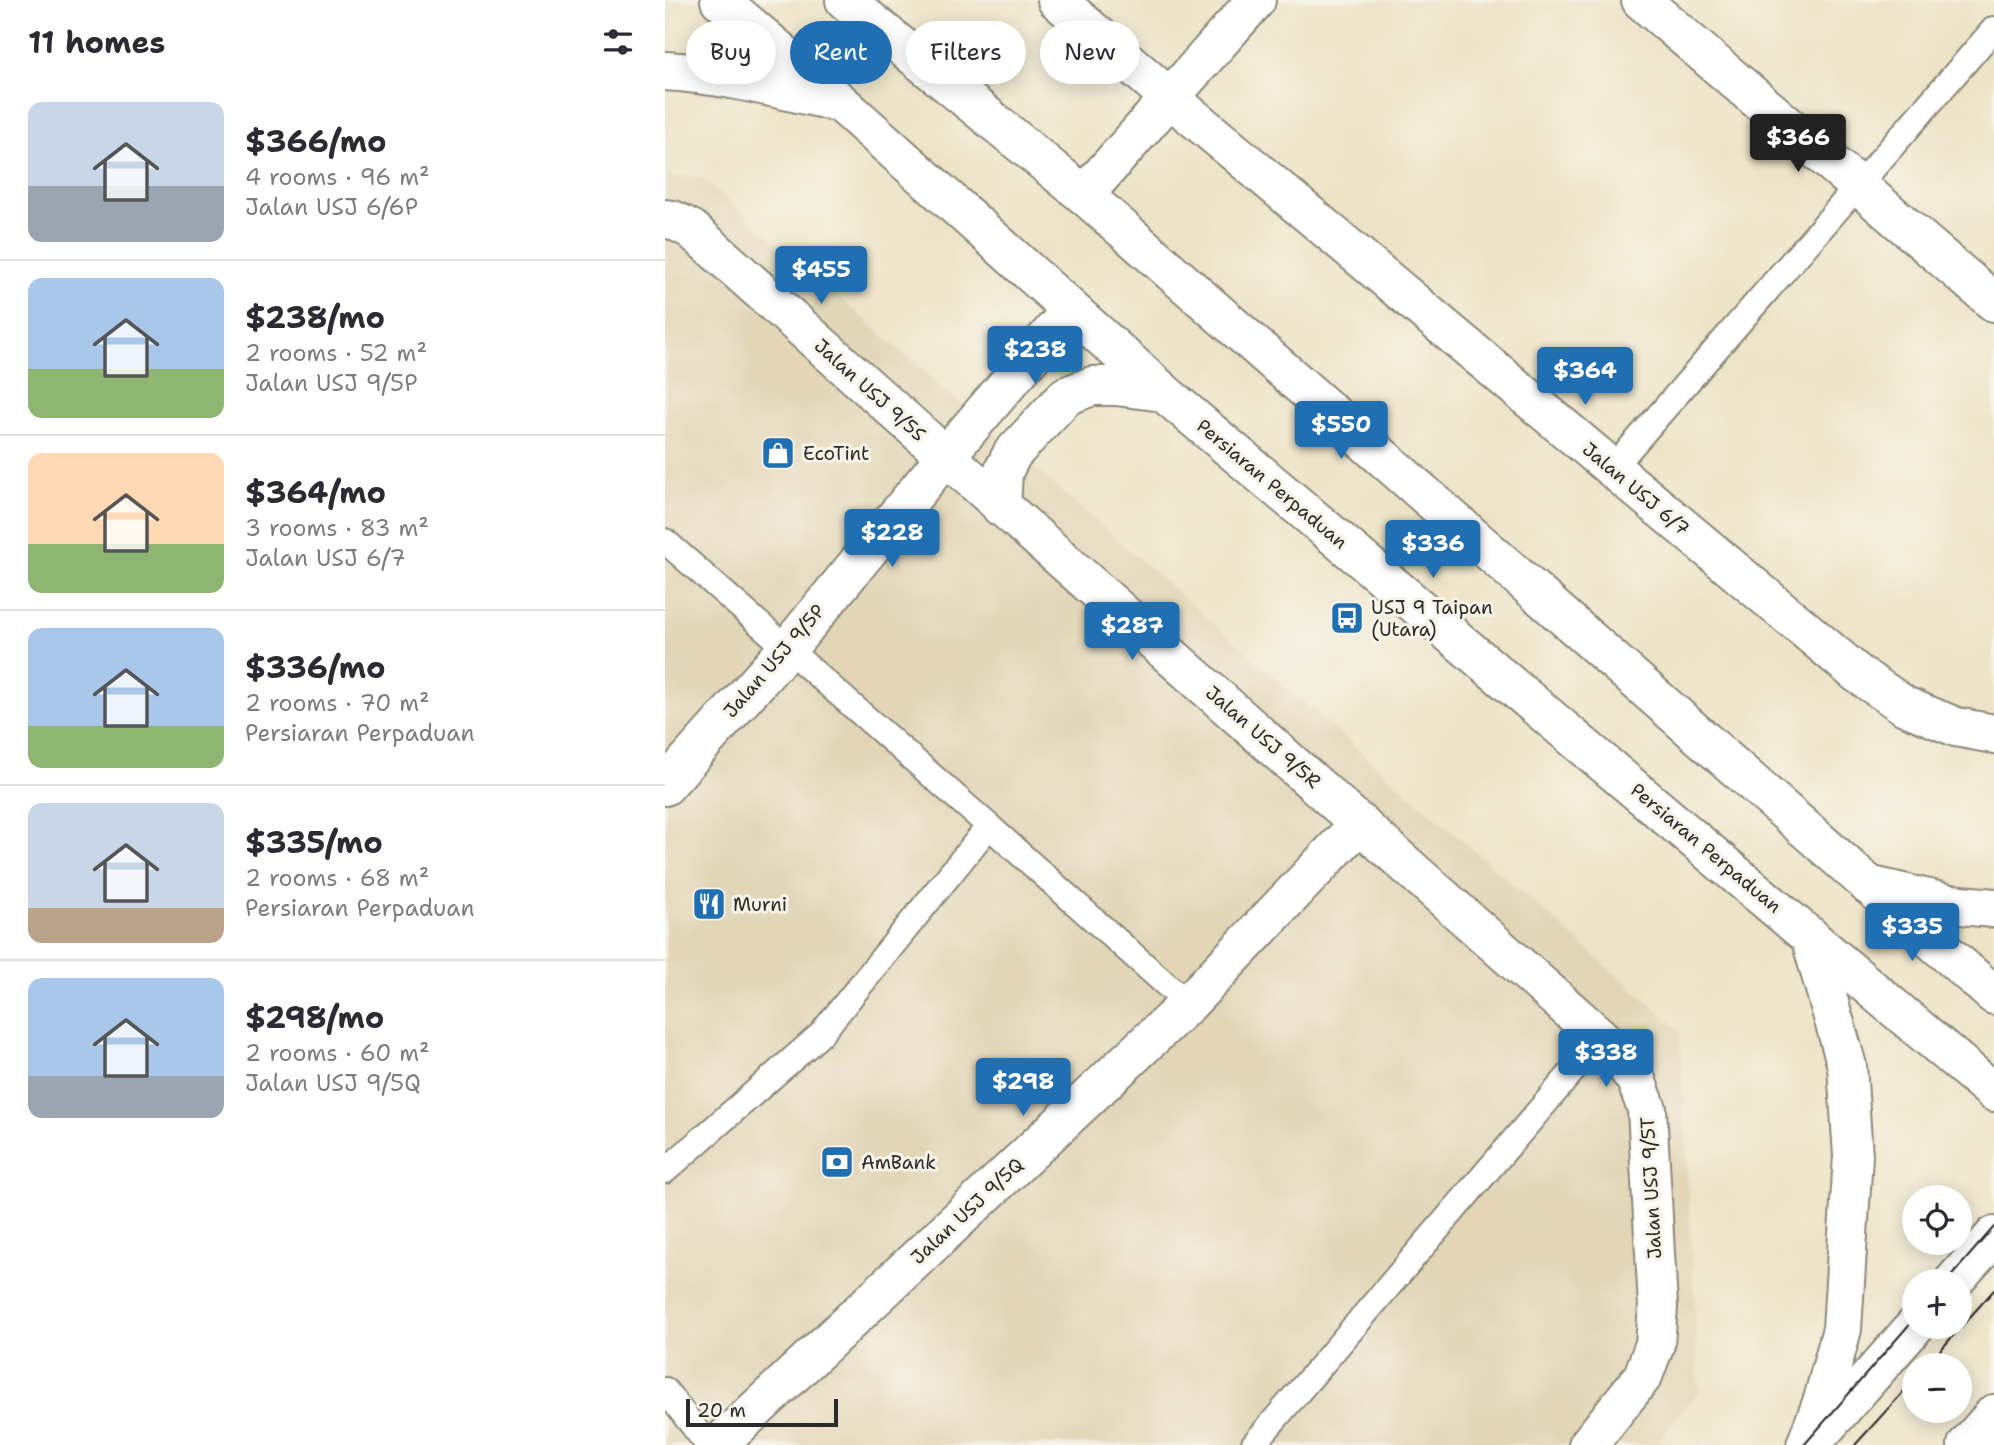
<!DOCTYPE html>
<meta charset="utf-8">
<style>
:root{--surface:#fff;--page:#f2f2f3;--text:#2b2b33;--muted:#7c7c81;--line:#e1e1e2;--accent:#1f6fb2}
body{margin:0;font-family:"Shantell Sans",sans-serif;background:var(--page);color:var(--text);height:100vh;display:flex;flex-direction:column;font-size:26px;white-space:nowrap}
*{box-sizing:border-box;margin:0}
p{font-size:23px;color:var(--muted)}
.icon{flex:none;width:38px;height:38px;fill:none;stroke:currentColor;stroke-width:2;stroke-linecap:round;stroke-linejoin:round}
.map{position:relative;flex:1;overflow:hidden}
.panel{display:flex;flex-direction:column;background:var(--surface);width:665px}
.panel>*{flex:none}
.hud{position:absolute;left:21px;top:21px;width:665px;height:63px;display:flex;gap:14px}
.controls{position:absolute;left:1237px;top:1185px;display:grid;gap:14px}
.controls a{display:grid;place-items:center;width:70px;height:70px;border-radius:50%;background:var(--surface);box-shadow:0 4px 18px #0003;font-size:35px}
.scale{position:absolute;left:21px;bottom:18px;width:152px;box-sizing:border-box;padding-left:7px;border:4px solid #2b2b2b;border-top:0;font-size:19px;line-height:24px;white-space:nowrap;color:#2b2b2b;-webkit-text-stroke:5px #f7f3e8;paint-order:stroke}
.price{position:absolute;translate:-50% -60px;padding:0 16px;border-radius:7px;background:var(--accent);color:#fff;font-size:23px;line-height:46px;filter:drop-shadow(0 2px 4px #0008)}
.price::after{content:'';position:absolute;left:50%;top:42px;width:21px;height:16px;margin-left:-10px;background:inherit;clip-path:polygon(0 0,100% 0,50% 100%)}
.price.on{background:#222;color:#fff}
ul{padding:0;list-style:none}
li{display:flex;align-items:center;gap:21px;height:175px;padding:0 28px}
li+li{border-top:2px solid var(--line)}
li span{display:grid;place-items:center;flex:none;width:196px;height:140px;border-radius:14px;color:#555}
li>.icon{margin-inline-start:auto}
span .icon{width:84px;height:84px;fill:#fffc;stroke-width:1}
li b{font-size:30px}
h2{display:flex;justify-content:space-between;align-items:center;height:84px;padding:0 28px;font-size:30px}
.tag{padding:0 24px;border-radius:32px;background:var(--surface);box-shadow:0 4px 18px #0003;font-size:24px;line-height:63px}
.tag.on{background:var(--accent);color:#fff}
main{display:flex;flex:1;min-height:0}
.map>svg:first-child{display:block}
.built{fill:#e2d6b7}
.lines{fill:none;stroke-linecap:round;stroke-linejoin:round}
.service-casing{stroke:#8c8879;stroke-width:28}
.minor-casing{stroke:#8c8879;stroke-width:42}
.secondary-casing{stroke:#8c8879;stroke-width:42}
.primary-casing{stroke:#8c8879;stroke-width:42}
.service{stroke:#fff;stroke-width:24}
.minor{stroke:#fff;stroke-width:38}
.secondary{stroke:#fff;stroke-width:38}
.primary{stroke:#fff;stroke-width:38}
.tram{stroke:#2b2b2b;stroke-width:2}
.labels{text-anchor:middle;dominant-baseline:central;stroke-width:6;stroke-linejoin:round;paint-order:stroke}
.street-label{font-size:19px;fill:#2b2b2b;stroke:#f7f3e8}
.poi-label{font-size:19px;fill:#2b2b2b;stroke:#f7f3e8;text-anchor:start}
</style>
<main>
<section class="panel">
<h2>11 homes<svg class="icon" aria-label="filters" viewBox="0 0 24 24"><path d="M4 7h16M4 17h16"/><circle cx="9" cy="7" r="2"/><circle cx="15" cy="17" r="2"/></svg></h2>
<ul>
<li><span style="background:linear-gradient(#c9d6e8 60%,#9aa5b1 0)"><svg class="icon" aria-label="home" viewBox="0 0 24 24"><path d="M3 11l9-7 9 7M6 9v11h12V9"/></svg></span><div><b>$366/mo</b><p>4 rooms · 96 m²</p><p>Jalan USJ 6/6P</p></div></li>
<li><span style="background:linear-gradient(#a9c7e8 65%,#8fb573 0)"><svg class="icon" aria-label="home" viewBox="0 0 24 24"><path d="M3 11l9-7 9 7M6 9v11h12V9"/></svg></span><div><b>$238/mo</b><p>2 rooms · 52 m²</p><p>Jalan USJ 9/5P</p></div></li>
<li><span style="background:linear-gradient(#ffd9b3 65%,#8fb573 0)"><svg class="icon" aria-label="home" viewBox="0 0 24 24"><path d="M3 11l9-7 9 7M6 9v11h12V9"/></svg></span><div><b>$364/mo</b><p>3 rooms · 83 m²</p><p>Jalan USJ 6/7</p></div></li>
<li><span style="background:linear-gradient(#a9c7e8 70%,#8fb573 0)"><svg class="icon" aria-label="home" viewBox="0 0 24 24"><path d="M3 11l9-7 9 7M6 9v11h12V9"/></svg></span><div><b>$336/mo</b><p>2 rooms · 70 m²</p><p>Persiaran Perpaduan</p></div></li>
<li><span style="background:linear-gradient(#c9d6e8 75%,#b9a48a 0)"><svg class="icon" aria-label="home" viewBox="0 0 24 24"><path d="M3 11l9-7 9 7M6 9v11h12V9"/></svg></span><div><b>$335/mo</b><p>2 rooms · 68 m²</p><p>Persiaran Perpaduan</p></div></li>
<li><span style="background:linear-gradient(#a9c7e8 70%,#9aa5b1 0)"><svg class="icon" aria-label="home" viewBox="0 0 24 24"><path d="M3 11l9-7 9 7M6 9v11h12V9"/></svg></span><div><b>$298/mo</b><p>2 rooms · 60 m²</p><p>Jalan USJ 9/5Q</p></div></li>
</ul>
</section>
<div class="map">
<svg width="1329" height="1445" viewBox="0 0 1329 1445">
<rect width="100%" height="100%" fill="#f7f3e8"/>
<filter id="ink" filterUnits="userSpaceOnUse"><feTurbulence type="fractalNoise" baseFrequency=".0143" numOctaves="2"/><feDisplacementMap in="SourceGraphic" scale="14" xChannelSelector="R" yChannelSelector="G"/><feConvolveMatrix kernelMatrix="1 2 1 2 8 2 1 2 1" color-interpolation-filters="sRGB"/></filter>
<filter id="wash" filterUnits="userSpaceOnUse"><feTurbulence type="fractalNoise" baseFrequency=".00686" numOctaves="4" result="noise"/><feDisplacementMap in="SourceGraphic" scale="28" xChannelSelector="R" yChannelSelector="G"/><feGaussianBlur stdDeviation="1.57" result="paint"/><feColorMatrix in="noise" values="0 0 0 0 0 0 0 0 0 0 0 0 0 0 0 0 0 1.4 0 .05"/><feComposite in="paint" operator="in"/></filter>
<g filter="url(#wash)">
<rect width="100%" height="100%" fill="#ede4c7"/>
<!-- built -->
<polygon class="built" points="0,176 35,176 1015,1030 1034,1390 990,1445 0,1445"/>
</g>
<g filter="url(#ink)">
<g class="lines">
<defs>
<g id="service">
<polyline points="947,469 1329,29"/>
<polyline points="0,541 324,826 523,1004"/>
<polyline points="0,1171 155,1035 324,826"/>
<polyline points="0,1390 43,1445"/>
<polyline points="588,1445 936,1038"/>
</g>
<g id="minor">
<polyline points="392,0 505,98 1193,674 1240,706 1291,727 1329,734"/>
<polyline points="976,0 1329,302"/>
<polyline points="419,195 591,0"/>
<path d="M0,219L8,220L26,229C328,500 633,767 936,1038L951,1053L971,1080L982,1109L993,1307L990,1344L978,1376L923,1445"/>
<polyline points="336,507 338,472 347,454 401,396 427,386 451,386 498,392"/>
<polyline points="0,786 123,648 280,457 406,310"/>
<polyline points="53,1445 523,1004 695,823"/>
</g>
<g id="secondary">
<polyline points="55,0 176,103 498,392 1329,1092"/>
<polyline points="180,0 419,195 1329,995"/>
<path d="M0,71C57,74 111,88 167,101"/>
</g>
<g id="primary">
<polyline points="1203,885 1285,904 1329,908"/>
<polyline points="1289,1281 1329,1236"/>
<polyline points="1153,1436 1250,1326"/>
<polyline points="1141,1445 1158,1400 1177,1329 1188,1156 1182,1066 1145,936"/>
<polyline points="1302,1445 1329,1414"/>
</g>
</defs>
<!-- service casing -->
<use href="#service" class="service-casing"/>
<!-- minor casing -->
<use href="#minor" class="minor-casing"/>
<!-- secondary casing -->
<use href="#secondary" class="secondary-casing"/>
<!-- primary casing -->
<use href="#primary" class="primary-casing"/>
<!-- service -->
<use href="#service" class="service"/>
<!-- minor -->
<use href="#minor" class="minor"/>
<!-- secondary -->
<use href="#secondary" class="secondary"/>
<!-- primary -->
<use href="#primary" class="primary"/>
<!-- tram -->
<g class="tram">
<polyline points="1282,1281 1329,1227"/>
<polyline points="1262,1365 1329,1290"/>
<polyline points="1139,1445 1250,1318"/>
<polyline points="1190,1445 1250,1379"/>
</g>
</g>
</g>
<!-- icons -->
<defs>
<symbol id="shop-square" viewBox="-11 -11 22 22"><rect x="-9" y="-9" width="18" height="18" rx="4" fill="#1f6fb2" stroke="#f7f3e8"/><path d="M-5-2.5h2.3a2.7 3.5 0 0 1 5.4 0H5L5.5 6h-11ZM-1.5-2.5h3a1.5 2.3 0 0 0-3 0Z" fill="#fff"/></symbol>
<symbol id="bus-square" viewBox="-11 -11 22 22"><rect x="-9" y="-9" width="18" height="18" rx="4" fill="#1f6fb2" stroke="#f7f3e8"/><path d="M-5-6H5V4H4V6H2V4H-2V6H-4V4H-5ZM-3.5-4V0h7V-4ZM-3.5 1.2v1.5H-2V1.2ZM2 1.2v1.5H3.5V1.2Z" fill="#fff"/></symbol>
<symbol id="restaurant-square" viewBox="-11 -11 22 22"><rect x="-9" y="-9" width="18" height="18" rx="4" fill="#1f6fb2" stroke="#f7f3e8"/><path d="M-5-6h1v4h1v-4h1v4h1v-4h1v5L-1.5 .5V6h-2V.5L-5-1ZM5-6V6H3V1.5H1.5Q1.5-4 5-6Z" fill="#fff"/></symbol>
<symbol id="bank-square" viewBox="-11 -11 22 22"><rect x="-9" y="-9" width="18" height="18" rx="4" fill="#1f6fb2" stroke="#f7f3e8"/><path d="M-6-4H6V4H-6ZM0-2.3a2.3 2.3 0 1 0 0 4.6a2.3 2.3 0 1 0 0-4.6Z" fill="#fff"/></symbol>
</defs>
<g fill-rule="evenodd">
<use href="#shop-square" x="94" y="434" width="38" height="38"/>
<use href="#bus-square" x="663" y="599" width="38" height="38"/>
<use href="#restaurant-square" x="25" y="885" width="38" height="38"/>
<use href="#bank-square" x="153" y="1143" width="38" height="38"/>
</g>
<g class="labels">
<!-- street labels -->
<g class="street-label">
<text transform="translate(205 390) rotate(42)">Jalan USJ 9/5S</text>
<text transform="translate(607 484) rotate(40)">Persiaran Perpaduan</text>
<text transform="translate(971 489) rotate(40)">Jalan USJ 6/7</text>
<text transform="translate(109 661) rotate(-49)">Jalan USJ 9/5P</text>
<text transform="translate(598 737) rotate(41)">Jalan USJ 9/5R</text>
<text transform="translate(1041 848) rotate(40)">Persiaran Perpaduan</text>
<text transform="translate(986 1188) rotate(-93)">Jalan USJ 9/5T</text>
<text transform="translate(302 1211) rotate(-43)">Jalan USJ 9/5Q</text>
</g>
<!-- poi labels -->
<g class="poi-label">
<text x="138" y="453">EcoTint</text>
<text x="706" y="607">USJ 9 Taipan<tspan x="706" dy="22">(Utara)</tspan></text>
<text x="68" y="904">Murni</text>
<text x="196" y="1162">AmBank</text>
</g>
</g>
</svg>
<div class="controls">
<a><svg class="icon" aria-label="locate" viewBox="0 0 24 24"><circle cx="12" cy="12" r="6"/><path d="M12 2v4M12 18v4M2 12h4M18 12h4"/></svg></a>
<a>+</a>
<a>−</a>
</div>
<div class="scale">20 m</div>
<b class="price on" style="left:1133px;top:174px">$366</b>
<b class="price" style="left:156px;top:306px">$455</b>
<b class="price" style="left:370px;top:386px">$238</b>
<b class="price" style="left:920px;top:407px">$364</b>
<b class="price" style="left:676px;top:461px">$550</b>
<b class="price" style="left:227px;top:569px">$228</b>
<b class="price" style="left:768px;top:580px">$336</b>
<b class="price" style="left:467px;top:662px">$287</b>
<b class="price" style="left:1247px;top:963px">$335</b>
<b class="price" style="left:941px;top:1089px">$338</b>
<b class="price" style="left:358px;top:1118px">$298</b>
<div class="hud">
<a class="tag">Buy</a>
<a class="tag on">Rent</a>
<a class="tag">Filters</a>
<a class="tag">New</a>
</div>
</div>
</main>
